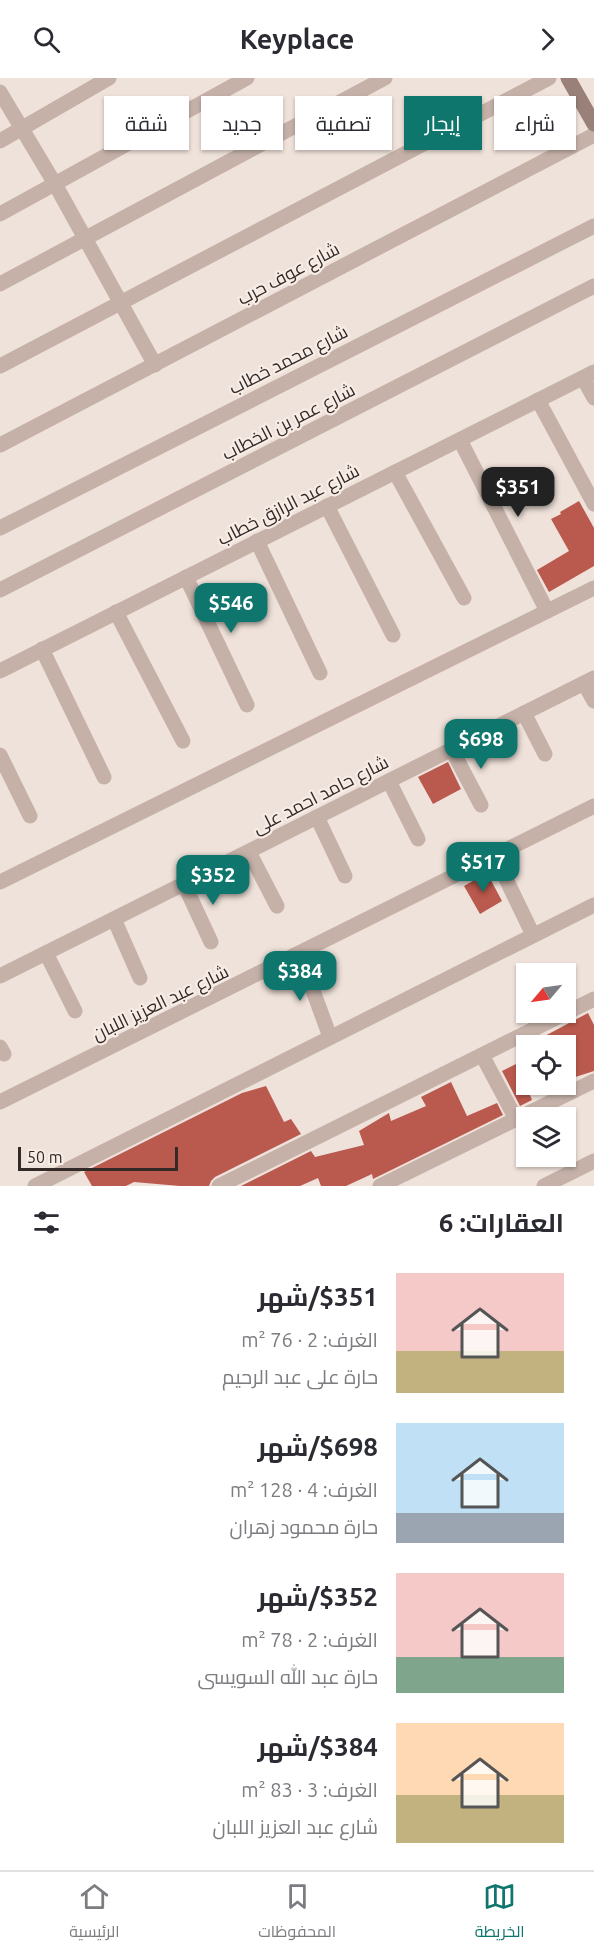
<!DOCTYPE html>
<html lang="ar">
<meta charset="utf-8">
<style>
:root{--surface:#fff;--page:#f2f2f3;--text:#2b2b33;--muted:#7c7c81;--line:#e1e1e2;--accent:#0f766e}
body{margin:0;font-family:Ubuntu,Cairo,sans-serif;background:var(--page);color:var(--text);direction:rtl;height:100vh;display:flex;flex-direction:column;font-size:22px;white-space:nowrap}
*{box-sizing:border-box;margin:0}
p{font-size:20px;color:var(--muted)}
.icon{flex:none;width:33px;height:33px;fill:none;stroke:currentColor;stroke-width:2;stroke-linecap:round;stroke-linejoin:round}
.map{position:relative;height:1108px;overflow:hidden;direction:ltr}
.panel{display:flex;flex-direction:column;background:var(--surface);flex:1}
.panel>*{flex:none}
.guide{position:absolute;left:18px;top:18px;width:558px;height:54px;direction:rtl;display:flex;gap:12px}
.needle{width:39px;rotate:241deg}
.fabs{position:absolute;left:516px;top:885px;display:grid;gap:12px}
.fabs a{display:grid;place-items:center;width:60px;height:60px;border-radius:0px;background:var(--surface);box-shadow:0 2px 4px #0004;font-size:30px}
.scale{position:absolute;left:18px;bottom:15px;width:160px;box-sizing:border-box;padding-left:6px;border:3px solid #332927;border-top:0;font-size:16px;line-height:21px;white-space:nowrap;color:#332927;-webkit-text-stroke:4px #f7ede6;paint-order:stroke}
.price{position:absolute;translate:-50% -51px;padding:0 14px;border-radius:12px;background:var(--accent);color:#fff;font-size:20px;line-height:39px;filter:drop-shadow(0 2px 3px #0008)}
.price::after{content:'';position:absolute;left:50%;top:36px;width:18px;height:14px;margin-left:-9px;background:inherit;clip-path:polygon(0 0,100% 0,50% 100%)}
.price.active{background:#222;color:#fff}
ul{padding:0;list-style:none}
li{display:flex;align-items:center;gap:18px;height:150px;padding:0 30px}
li span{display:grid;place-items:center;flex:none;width:168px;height:120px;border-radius:0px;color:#555}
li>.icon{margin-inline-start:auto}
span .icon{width:72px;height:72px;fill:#fffc;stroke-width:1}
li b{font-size:26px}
h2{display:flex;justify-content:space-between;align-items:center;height:72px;padding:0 30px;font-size:26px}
.tag{padding:0 21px;border-radius:0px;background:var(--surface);box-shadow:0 2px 4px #0004;font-size:21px;line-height:54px}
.tag.active{background:var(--accent);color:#fff}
header{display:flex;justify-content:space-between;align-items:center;height:78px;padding:0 30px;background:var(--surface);font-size:27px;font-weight:700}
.menu{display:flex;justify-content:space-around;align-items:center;height:84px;border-top:2px solid var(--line);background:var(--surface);font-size:16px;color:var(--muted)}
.menu a{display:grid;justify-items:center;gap:3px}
.menu .active{color:var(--accent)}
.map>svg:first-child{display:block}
.building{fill:#ba594d}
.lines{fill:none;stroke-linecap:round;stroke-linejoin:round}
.minor{stroke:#c5b1a8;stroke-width:15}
.secondary{stroke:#998079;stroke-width:15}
.labels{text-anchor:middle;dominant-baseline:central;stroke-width:4.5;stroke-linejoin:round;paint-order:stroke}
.street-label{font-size:18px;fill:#332927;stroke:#f7ede6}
</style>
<header><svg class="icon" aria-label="forward" viewBox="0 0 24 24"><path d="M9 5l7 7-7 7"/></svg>Keyplace<svg class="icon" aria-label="search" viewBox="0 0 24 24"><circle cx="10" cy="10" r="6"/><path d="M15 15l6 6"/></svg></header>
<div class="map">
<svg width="594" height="1108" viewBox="0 0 594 1108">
<rect width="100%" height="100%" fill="#efe2da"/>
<!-- building -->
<g class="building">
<polygon points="579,423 594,450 594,488 549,514 537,492 569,473 551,441 561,436 560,434"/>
<polygon points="448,684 461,711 433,726 418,699"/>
<polygon points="487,795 502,823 480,836 464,808"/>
<polygon points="588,935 594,947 594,993 566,1002 566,968 526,968"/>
<polygon points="526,981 526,1007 532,1022 520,1028 502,993"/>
<polygon points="451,1004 467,1038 497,1025 503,1037 373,1101 372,1096 346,1108 321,1108 318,1100 300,1108 241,1108 311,1073 315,1079 364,1067 359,1053 389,1035 391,1043 426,1028 421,1019"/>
<polygon points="266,1008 284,1044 291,1041 301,1056 215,1099 211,1103 209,1108 180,1108 134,1104 126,1108 92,1108 84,1094 242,1015"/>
</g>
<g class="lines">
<!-- minor -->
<g class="minor">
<polyline points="0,14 55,106 155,287"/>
<polyline points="0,63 109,0"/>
<polyline points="0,136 247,0"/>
<polyline points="0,206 385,0"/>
<polyline points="0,288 549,0"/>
<polyline points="583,300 594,320"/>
<polyline points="538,322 594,426"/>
<polyline points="460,362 547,533"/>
<polyline points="0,367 594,57"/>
<polyline points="395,394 464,520"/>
<polyline points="327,428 393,557"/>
<polyline points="0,450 594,148"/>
<polyline points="257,463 320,595"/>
<polyline points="186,499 247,627"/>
<polyline points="0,512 594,208"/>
<polyline points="116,534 183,663"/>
<polyline points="42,571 104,699"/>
<polyline points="0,593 594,294"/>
<polyline points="584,605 594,623"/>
<polyline points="524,635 545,676"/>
<polyline points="452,672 481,727"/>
<polyline points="0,677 30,738"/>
<polyline points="389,703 418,761"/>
<polyline points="317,739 345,798"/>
<polyline points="249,774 277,828"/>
<polyline points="495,778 533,857"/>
<polyline points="0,804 594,510"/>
<polyline points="184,806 211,864"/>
<polyline points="114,841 140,900"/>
<polyline points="46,875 75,933"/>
<polyline points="300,877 330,959"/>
<polyline points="0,898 594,600"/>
<polyline points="0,969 4,976"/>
<polyline points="482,977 516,1041"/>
<polyline points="0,1024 594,728"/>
<polyline points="35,1108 594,827"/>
<polyline points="219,1108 594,921"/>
<polyline points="380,1108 594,1003"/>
<polyline points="544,1108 594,1083"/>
</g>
<!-- secondary -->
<polyline class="secondary" points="568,0 594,46"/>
</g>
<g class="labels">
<!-- street labels -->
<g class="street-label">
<text transform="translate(288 195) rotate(-28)">شارع عوف حرب</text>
<text transform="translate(288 281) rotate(-27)">شارع محمد خطاب</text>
<text transform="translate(288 343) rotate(-27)">شارع عمر بن الخطاب</text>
<text transform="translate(288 426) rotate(-27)">شارع عبد الرازق خطاب</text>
<text transform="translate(320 716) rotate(-27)">شارع حامد احمد على</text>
<text transform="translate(160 924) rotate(-26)">شارع عبد العزيز اللبان</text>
</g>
</g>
</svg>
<div class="fabs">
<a><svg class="needle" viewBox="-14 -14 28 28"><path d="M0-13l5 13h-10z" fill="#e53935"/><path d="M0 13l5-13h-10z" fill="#7c7c81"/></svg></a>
<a><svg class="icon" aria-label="locate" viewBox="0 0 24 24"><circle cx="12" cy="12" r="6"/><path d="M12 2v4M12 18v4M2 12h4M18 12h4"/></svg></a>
<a><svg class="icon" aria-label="layers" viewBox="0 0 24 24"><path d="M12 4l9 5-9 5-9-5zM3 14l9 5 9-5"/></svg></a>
</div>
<div class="scale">50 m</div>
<b class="price active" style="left:518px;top:440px">$351</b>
<b class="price" style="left:231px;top:556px">$546</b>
<b class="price" style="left:481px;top:692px">$698</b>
<b class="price" style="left:483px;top:815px">$517</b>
<b class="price" style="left:213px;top:828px">$352</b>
<b class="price" style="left:300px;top:924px">$384</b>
<div class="guide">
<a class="tag">شراء</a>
<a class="tag active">إيجار</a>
<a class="tag">تصفية</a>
<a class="tag">جديد</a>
<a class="tag">شقة</a>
</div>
</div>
<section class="panel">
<h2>العقارات: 6<svg class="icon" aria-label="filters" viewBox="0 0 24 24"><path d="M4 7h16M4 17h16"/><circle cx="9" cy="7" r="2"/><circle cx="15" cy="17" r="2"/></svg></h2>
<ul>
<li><span style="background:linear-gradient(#f6c9c9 65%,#c2b280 0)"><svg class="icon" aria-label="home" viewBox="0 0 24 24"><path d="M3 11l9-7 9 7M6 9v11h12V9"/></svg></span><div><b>$351/شهر</b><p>الغرف: 2 · 76 m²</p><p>حارة على عبد الرحيم</p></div></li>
<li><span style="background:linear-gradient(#bfe0f5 75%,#9aa5b1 0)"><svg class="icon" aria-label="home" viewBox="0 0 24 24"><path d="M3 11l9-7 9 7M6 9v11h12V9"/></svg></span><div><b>$698/شهر</b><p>الغرف: 4 · 128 m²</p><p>حارة محمود زهران</p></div></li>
<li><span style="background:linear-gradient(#f6c9c9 70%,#7fa58c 0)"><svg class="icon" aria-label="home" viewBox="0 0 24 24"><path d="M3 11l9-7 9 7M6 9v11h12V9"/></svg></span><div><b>$352/شهر</b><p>الغرف: 2 · 78 m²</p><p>حارة عبد الله السويسى</p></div></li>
<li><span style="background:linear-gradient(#ffd9b3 60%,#c2b280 0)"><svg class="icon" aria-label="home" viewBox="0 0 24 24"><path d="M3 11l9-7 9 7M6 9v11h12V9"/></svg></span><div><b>$384/شهر</b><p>الغرف: 3 · 83 m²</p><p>شارع عبد العزيز اللبان</p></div></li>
</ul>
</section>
<nav class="menu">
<a class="active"><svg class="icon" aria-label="map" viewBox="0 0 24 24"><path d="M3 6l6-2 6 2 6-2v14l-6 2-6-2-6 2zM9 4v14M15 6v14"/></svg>الخريطة</a>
<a><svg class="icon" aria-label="saved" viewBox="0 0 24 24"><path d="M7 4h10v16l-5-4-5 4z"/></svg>المحفوظات</a>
<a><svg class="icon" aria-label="home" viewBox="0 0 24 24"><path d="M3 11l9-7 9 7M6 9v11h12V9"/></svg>الرئيسية</a>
</nav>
